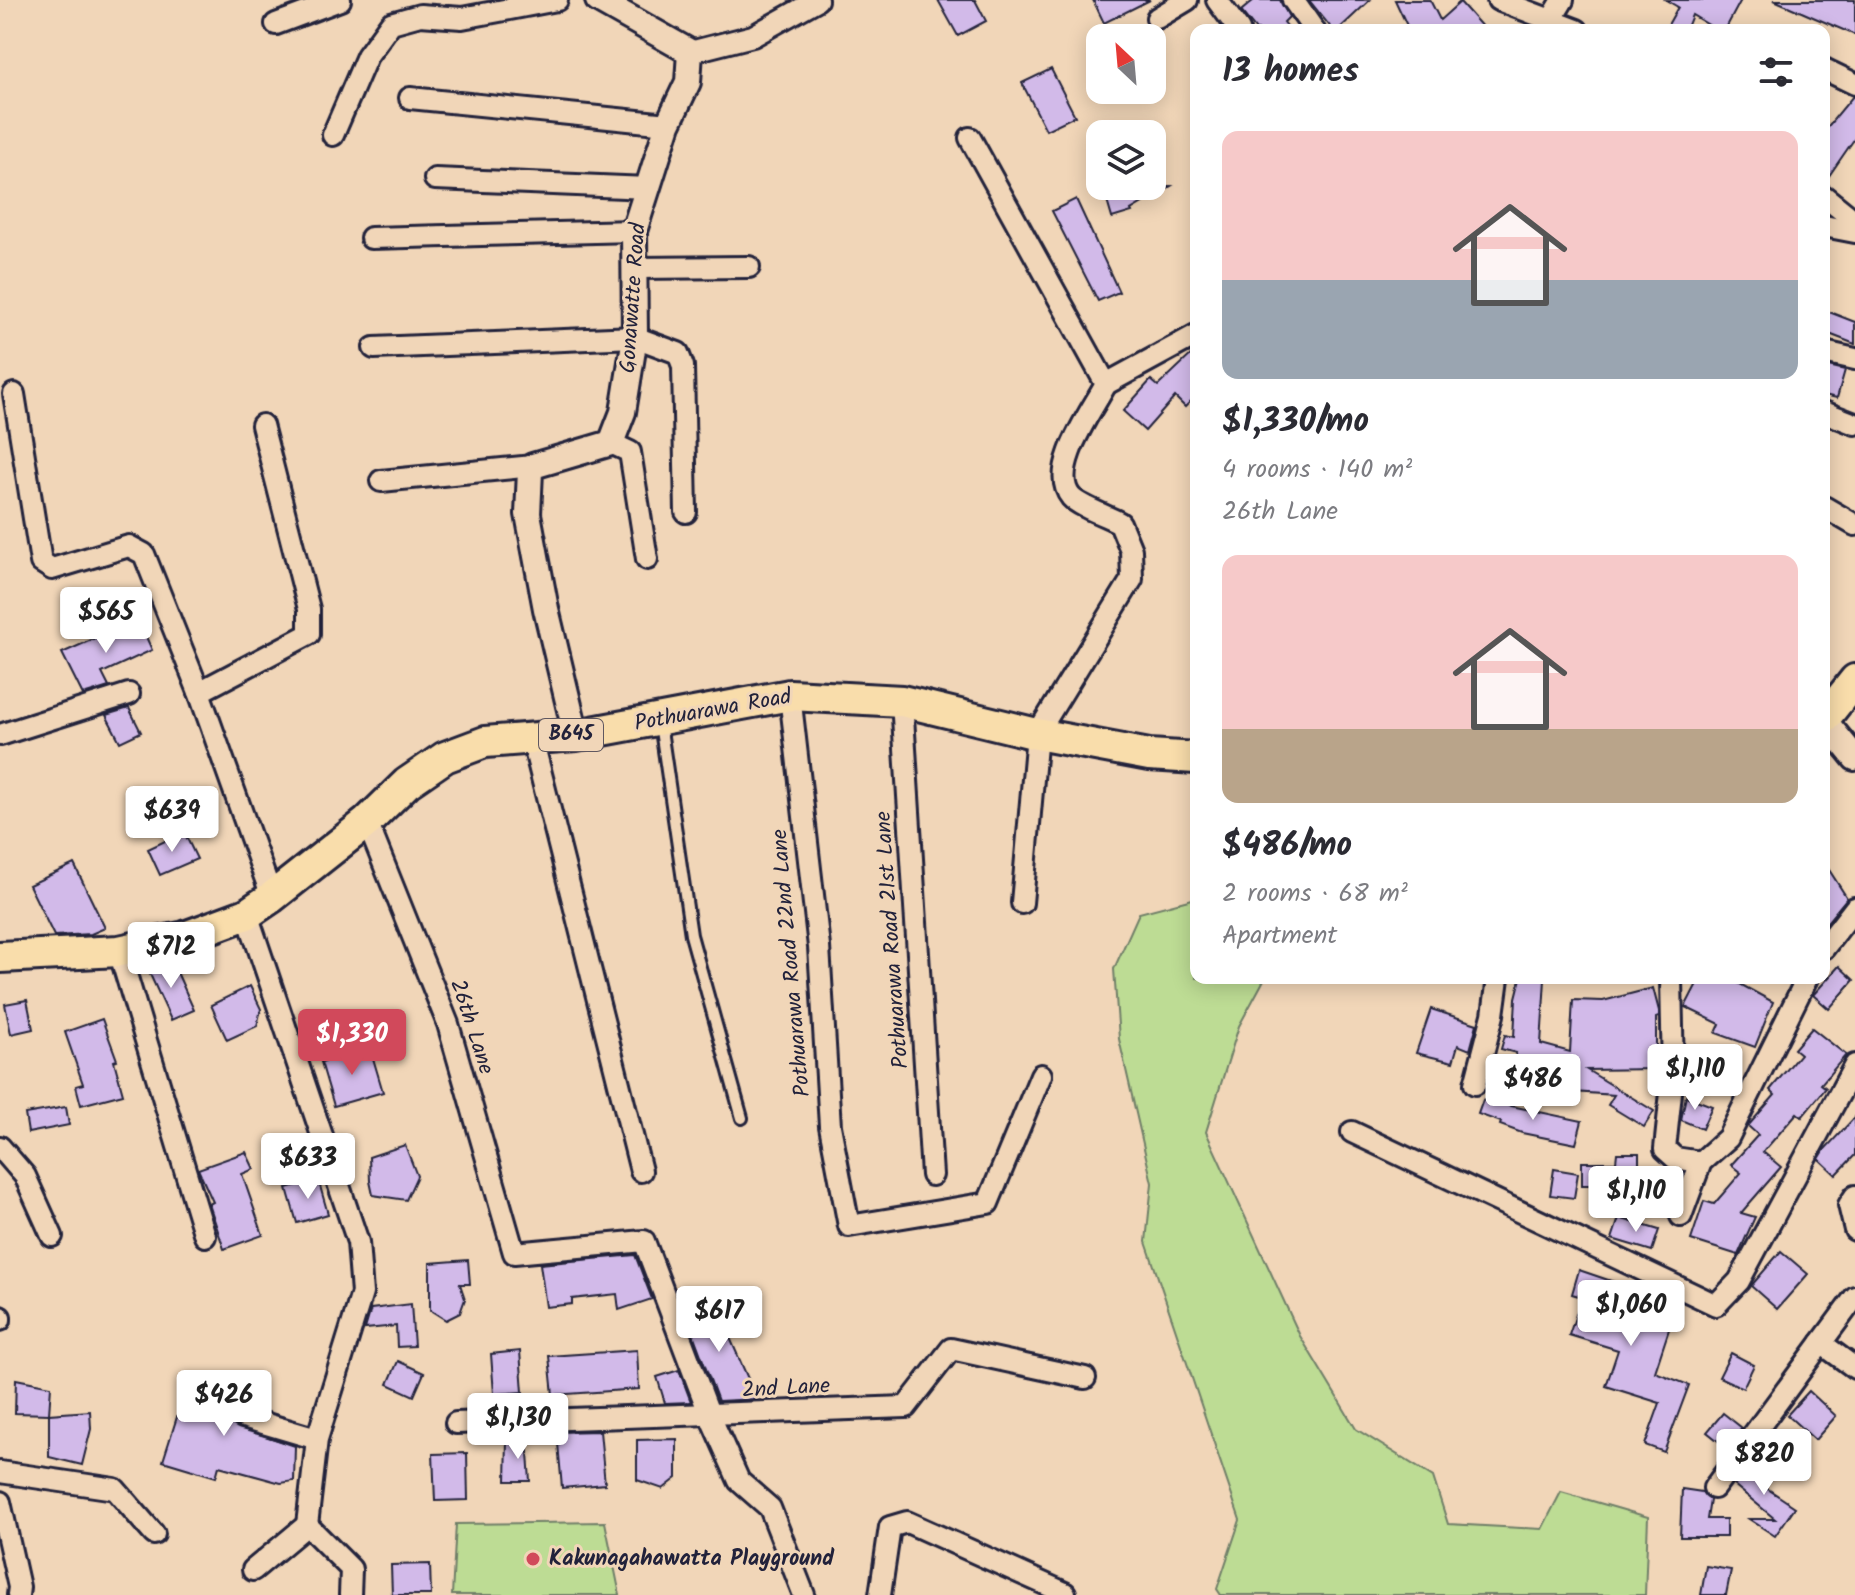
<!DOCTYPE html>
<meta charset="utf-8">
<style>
:root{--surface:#fff;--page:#f2f2f3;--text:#2b2b33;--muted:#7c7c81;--accent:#d1495b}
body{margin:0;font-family:Kalam,sans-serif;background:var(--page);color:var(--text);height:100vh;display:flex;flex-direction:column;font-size:30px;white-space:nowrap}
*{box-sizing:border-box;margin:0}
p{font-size:26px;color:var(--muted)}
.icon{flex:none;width:44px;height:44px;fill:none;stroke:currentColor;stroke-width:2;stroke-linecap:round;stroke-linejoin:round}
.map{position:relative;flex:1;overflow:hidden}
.panel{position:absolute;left:1190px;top:24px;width:640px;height:960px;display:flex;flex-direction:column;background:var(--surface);border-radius:16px;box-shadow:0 4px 20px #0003}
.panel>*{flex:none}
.needle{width:52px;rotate:334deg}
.tools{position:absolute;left:1086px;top:24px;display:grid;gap:16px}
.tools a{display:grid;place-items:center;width:80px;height:80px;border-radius:16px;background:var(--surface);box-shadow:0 4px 20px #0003;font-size:40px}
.price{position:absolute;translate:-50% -68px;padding:0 18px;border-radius:8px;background:#fff;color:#222;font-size:26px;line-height:52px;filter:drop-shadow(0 2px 4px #0008)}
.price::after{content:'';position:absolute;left:50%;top:48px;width:24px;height:18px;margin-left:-12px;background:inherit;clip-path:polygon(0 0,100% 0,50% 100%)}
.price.selected{background:var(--accent);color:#fff}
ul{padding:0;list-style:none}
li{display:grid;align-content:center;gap:16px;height:424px;padding:0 32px}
li span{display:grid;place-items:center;height:248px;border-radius:16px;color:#555}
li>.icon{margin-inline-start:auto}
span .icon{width:144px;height:144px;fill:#fffc;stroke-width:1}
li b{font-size:34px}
h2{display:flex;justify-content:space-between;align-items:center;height:96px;padding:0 32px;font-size:34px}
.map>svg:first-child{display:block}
.green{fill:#bddc94;stroke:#707f68;stroke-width:2}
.building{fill:#d2bae9;stroke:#22223b;stroke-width:2}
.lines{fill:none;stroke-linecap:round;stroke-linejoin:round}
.service-casing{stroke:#22223b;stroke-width:16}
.minor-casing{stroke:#22223b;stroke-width:26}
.tertiary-casing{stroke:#22223b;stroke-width:30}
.primary-casing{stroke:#22223b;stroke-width:36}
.service{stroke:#f1d6b8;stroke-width:10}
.minor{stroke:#f1d6b8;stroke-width:20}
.tertiary{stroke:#f1d6b8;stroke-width:24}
.primary{stroke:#f9ddab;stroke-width:30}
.poi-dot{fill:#d1495b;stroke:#f1d6b8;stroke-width:3}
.labels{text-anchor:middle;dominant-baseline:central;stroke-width:6;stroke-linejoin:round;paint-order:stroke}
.shield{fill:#f1d6b8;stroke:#605860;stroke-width:2}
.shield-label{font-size:20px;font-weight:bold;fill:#22223b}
.street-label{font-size:22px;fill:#22223b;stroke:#f1d6b8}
.poi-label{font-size:22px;font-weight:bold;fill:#22223b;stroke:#f1d6b8;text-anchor:start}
</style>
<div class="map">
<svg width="1855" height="1595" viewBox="0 0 1855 1595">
<rect width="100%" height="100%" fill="#f1d6b8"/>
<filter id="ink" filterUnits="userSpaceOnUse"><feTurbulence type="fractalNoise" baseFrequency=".0125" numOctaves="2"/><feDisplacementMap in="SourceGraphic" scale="16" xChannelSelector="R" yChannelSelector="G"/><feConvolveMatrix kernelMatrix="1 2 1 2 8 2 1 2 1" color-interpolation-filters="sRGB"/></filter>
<g filter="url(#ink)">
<!-- green -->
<g class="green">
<polygon points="1196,898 1196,978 1265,978 1239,1026 1206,1132 1300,1336 1356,1429 1433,1477 1448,1524 1542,1529 1561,1492 1648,1517 1645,1595 1221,1595 1217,1589 1240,1520 1146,1242 1152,1183 1119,1039 1114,969 1139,913"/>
<polygon points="605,1522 620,1595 452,1595 456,1524"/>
</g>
<!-- building -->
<g class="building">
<polygon points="938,0 975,0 986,21 958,36"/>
<polygon points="1093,0 1150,0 1104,23"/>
<polygon points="1254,0 1280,0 1289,17 1284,22 1290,30 1256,30 1241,11"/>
<polygon points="1309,0 1370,0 1338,30 1333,30"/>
<polygon points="1395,0 1430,0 1440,20 1460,2 1485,30 1409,30"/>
<polygon points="1666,0 1741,0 1725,30 1717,30 1692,15 1686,30 1665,30 1678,7"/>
<polygon points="1774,0 1855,0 1855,35 1813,17"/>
<polygon points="1051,69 1075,116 1046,130 1022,83"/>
<polygon points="1853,96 1855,97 1855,138 1824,183 1824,131"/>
<polygon points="1128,186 1171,186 1131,210 1132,212 1112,218 1105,194"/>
<polygon points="1076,199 1119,292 1098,301 1052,211"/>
<polygon points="1824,310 1855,322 1855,344 1824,332"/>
<polygon points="1196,350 1196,396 1185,407 1175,397 1145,431 1123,411 1151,380 1158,386"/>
<polygon points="1824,365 1845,370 1837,398 1824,395"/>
<polygon points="138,619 152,650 102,673 109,687 83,695 62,653"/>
<polygon points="129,708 141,732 120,742 106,715"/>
<polygon points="184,832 197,859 160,875 148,849"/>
<polygon points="1824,862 1847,898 1824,926"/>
<polygon points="74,864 105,928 91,934 54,936 29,885"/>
<polygon points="171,959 194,1010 171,1020 148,970"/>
<polygon points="1839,966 1854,980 1829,1009 1813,995"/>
<polygon points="1521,978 1545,979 1541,1044 1570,1052 1573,1000 1603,1001 1653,988 1659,1011 1659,1017 1656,1018 1656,1069 1587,1070 1654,1111 1644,1127 1608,1105 1614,1095 1560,1091 1562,1065 1537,1058 1534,1071 1513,1065 1516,1053 1501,1049 1505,1035 1514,1037 1516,998"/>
<polygon points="1700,978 1729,978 1773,1002 1755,1047 1716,1033 1720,1024 1685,1007"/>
<polygon points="250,986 261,1009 257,1026 227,1040 211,1005"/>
<polygon points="27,1000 33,1029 11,1034 5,1004"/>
<polygon points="1431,1009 1477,1024 1470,1050 1458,1045 1453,1062 1416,1053"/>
<polygon points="102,1019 117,1060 114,1061 123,1094 81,1105 76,1086 83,1084 65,1032"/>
<polygon points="1812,1028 1846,1055 1821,1084 1826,1088 1802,1117 1797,1113 1763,1152 1781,1167 1741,1213 1755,1217 1738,1255 1691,1240 1704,1201 1714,1204 1741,1173 1731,1165 1758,1135 1748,1126 1775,1095 1770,1090 1800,1054 1794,1049"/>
<polygon points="370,1048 383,1092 334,1106 321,1062"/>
<polygon points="1686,1096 1712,1106 1702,1129 1681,1120"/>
<polygon points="1483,1100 1582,1121 1576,1144 1522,1133 1500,1125 1501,1122 1478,1114"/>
<polygon points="66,1107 69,1125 28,1133 25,1114"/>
<polygon points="1855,1117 1855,1155 1836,1175 1819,1159 1825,1149"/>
<polygon points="405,1145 417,1176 406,1200 373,1195 370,1181 369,1157"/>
<polygon points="246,1152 254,1169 242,1174 263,1235 224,1249 209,1204 213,1202 198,1169"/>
<polygon points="1617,1153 1639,1153 1639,1185 1582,1185 1582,1162 1616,1162"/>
<polygon points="1554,1169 1578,1173 1574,1198 1550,1195"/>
<polygon points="318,1179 328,1214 297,1223 287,1188"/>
<polygon points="1619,1218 1659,1230 1652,1251 1612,1239"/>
<polygon points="1781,1251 1808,1274 1777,1309 1751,1286"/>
<polygon points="635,1255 652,1299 619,1310 617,1294 572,1299 572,1304 546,1307 540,1264"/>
<polygon points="468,1260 470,1284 460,1284 465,1299 460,1313 446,1320 430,1310 430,1263"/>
<polygon points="1579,1270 1617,1283 1614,1294 1674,1314 1655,1372 1689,1385 1664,1452 1645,1445 1660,1403 1606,1386 1618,1350 1569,1335 1582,1297 1572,1294"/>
<polygon points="712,1297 757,1399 718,1401 685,1312"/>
<polygon points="411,1304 414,1346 397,1347 396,1326 365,1329 371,1309"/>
<polygon points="637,1350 639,1389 553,1395 549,1356"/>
<polygon points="520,1351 523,1392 494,1394 491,1354"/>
<polygon points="1731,1353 1754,1365 1743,1388 1719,1377"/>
<polygon points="398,1361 424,1373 414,1396 388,1384"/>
<polygon points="679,1370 691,1402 665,1403 657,1377"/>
<polygon points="190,1376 242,1393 238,1405 230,1414 233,1425 295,1446 294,1481 281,1483 219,1466 216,1477 163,1461"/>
<polygon points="16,1379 51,1386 49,1414 15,1413"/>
<polygon points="1809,1391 1836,1416 1815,1440 1787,1415"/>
<polygon points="90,1411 91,1429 82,1465 49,1457 49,1414"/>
<polygon points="1723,1413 1742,1428 1727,1448 1707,1432"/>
<polygon points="600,1431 605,1484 562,1488 557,1432"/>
<polygon points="527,1439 530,1481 506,1481 507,1441"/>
<polygon points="677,1439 677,1478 663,1489 637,1480 637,1440"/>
<polygon points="467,1453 468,1500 435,1501 433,1454"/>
<polygon points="1752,1459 1773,1478 1765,1487 1795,1507 1775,1536 1749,1519 1775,1519 1733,1484"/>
<polygon points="1682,1489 1702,1492 1710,1500 1707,1519 1726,1519 1726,1537 1680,1537"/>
<polygon points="430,1564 431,1595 392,1595 391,1565"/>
<polygon points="1706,1566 1731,1570 1726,1595 1701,1595"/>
</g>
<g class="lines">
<defs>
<polyline id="service" points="660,723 691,935 742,1118"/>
<g id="minor">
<polyline points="1217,0 1239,30"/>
<polyline points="1293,0 1314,30"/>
<polyline points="1498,0 1577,30"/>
<polyline points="1157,18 1187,0"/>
<polyline points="1551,20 1563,0"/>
<polyline points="276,24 340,0"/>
<polyline points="690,52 753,36 817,0"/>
<polyline points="1824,69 1855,84"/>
<polyline points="410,98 668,124"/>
<polyline points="333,135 367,56 391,23 420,15 462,18 557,0"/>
<polyline points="970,138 1106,384 1196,335"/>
<polyline points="435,179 648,188"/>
<polyline points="1824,196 1855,221"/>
<polyline points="1824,226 1855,232"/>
<polyline points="371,238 634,231"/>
<polyline points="635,268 749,267"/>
<polyline points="374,348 635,337 678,353 683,366 686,512"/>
<polyline points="1824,352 1855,359"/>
<polyline points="14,394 41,562 52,569 129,546 144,554 199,692 272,897"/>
<polyline points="1824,412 1855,424"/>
<polyline points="611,443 630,452 647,559"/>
<polyline points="381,481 533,466"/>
<polyline points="1824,507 1855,525"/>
<polyline points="199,692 309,634 309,609 262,425"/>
<polyline points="790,695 819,947 830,1126 849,1226 988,1203 1041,1075"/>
<polyline points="902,701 932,1175"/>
<polyline points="0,735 129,694"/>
<polyline points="532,738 641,1171"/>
<polyline points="367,822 448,1024 514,1253 644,1241 710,1416 739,1481 770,1508 804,1595"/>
<path d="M1022,903L1037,734L1132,579L1131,550L1120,523C1109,517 1079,506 1071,497C1048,469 1092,411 1106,384"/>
<polyline points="247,914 358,1242 362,1293 317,1439 307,1525 351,1569 350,1595"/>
<polyline points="1824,948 1855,908"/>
<polyline points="119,951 205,1236"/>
<polyline points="1671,978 1673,1074 1665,1149 1675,1158 1701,1162"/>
<polyline points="1475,1084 1493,1015 1498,978"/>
<polyline points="1352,1132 1716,1305 1739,1281 1855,1065"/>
<polyline points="0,1147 25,1176 52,1236"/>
<polyline points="1855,1196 1849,1205 1855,1230"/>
<polyline points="1681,1216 1701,1162 1728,1138 1807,978"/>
<polyline points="0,1320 0,1317"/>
<polyline points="1821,1343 1855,1368"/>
<polyline points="243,1417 317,1439"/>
<polyline points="456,1423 906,1407 951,1349 1085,1378"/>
<polyline points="0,1472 115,1489 154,1534"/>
<polyline points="1714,1488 1855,1297"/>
<polyline points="0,1502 19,1587 18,1595"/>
<polyline points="253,1570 307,1525"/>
<polyline points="880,1595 890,1527 907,1522 1065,1593"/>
</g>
<g id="tertiary">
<polyline points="1824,720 1855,758"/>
<polyline points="576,735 546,609 528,514 530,471 533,466 611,443 623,412 635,337 634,231 668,124 688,82 690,52 598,0"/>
</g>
<g id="primary">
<polyline points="1824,719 1855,680"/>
<polyline points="0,957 119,951 185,937 247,914 272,897 367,822 407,783 445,757 485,742 576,735 790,695 902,701 1037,734 1149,755 1196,758"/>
</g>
</defs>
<!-- service casing -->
<use href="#service" class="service-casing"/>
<!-- minor casing -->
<use href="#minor" class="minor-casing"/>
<!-- tertiary casing -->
<use href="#tertiary" class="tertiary-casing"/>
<!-- primary casing -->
<use href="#primary" class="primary-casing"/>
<!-- service -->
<use href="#service" class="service"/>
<!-- minor -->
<use href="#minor" class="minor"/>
<!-- tertiary -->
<use href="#tertiary" class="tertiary"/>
<!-- primary -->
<use href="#primary" class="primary"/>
</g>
</g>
<!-- markers -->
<circle class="poi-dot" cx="533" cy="1559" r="8"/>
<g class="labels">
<!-- shield labels -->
<rect class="shield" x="539" y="719" width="64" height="32" rx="6"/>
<g class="shield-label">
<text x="571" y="735">B645</text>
</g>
<!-- street labels -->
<g class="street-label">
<text transform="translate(634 298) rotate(-86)">Gonawatte Road</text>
<text transform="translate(713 711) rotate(-10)">Pothuarawa Road</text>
<text transform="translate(893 940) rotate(-94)">Pothuarawa Road 21st Lane</text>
<text transform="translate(792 963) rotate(-95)">Pothuarawa Road 22nd Lane</text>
<text transform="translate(471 1027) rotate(72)">26th Lane</text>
<text transform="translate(786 1389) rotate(-3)">2nd Lane</text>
</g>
<!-- poi labels -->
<g class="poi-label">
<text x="549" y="1559">Kakunagahawatta Playground</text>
</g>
</g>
</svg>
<div class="tools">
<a><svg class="needle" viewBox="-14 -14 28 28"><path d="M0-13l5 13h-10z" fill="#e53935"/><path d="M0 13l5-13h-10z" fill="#7c7c81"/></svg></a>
<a><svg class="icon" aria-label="layers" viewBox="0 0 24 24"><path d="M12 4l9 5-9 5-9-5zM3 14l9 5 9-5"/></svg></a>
</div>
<b class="price" style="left:106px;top:655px">$565</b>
<b class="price" style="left:172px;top:854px">$639</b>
<b class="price" style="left:171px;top:990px">$712</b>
<b class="price selected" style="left:352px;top:1077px">$1,330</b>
<b class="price" style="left:1695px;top:1112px">$1,110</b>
<b class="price" style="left:1533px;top:1122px">$486</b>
<b class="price" style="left:308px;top:1201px">$633</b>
<b class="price" style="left:1636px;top:1234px">$1,110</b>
<b class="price" style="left:1631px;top:1348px">$1,060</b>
<b class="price" style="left:719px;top:1354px">$617</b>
<b class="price" style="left:224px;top:1438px">$426</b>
<b class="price" style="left:518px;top:1461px">$1,130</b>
<b class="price" style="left:1764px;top:1497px">$820</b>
<section class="panel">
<h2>13 homes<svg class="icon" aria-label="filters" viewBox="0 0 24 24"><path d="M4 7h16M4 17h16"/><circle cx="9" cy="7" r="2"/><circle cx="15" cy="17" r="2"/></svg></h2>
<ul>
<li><span style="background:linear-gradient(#f6c9c9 60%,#9aa5b1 0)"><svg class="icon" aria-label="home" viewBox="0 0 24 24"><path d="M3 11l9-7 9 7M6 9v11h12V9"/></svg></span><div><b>$1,330/mo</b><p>4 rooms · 140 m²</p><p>26th Lane</p></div></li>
<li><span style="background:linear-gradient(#f6c9c9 70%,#b9a48a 0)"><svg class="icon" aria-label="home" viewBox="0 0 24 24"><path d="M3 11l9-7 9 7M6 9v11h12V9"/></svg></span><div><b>$486/mo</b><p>2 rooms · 68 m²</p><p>Apartment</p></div></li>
</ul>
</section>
</div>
